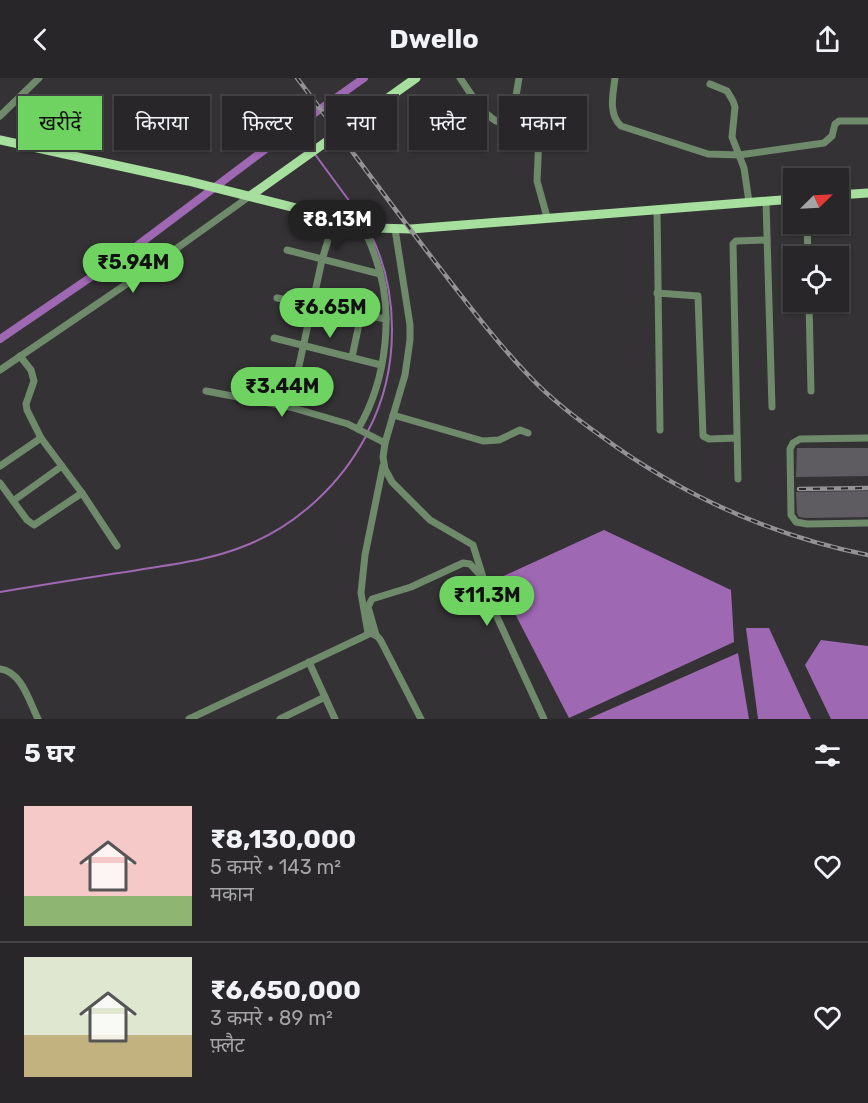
<!DOCTYPE html>
<html lang="hi">
<meta charset="utf-8">
<style>
:root{--surface:#282628;--page:#302e30;--text:#f1f3f6;--muted:#a5a5a8;--line:#444345;--accent:#6ed360}
body{margin:0;font-family:Rubik,"Noto Sans Devanagari",sans-serif;background:var(--page);color:var(--text);height:100vh;display:flex;flex-direction:column;font-size:22px;white-space:nowrap}
*{box-sizing:border-box;margin:0}
p{font-size:20px;color:var(--muted)}
.icon{flex:none;width:33px;height:33px;fill:none;stroke:currentColor;stroke-width:2;stroke-linecap:round;stroke-linejoin:round}
.map{position:relative;height:641px;overflow:hidden}
.details{display:flex;flex-direction:column;background:var(--surface);flex:1}
.details>*{flex:none}
.banner{position:absolute;left:18px;top:18px;width:832px;height:54px;display:flex;gap:12px}
.needle{width:39px;rotate:66deg}
.tools{position:absolute;left:783px;top:90px;display:grid;gap:12px}
.tools a{display:grid;place-items:center;width:66px;height:66px;border-radius:0px;background:var(--surface);box-shadow:0 2px 4px #0004,0 0 0 2px var(--line);font-size:30px}
.price{position:absolute;translate:-50% -51px;padding:0 14px;border-radius:21px;background:var(--accent);color:#111;font-size:20px;line-height:39px;filter:drop-shadow(0 2px 3px #0008)}
.price::after{content:'';position:absolute;left:50%;top:36px;width:18px;height:14px;margin-left:-9px;background:inherit;clip-path:polygon(0 0,100% 0,50% 100%)}
.price.on{background:#222;color:#fff}
ul{padding:0;list-style:none}
li{display:flex;align-items:center;gap:18px;height:150px;padding:0 24px}
li+li{border-top:2px solid var(--line)}
li span{display:grid;place-items:center;flex:none;width:168px;height:120px;border-radius:0px;color:#555}
li>.icon{margin-inline-start:auto}
span .icon{width:72px;height:72px;fill:#fffc;stroke-width:1}
li b{font-size:26px}
h2{display:flex;justify-content:space-between;align-items:center;height:72px;padding:0 24px;font-size:26px}
.pill{padding:0 21px;border-radius:0px;background:var(--surface);box-shadow:0 2px 4px #0004,0 0 0 2px var(--line);font-size:21px;line-height:54px}
.pill.on{background:var(--accent);color:#111}
header{display:flex;justify-content:space-between;align-items:center;height:78px;padding:0 24px;background:var(--surface);font-size:27px;font-weight:700}
.map>svg:first-child{display:block}
.water{fill:#9f68b3}
.lines{fill:none;stroke-linecap:round;stroke-linejoin:round}
.stream{stroke:#9f68b3;stroke-width:2}
.canal{stroke:#9f68b3;stroke-width:8}
.building{fill:#5f5c61}
.minor{stroke:#6e8a6a;stroke-width:7}
.major{stroke:#a7e09e;stroke-width:9}
.rail-casing{stroke:#949295;stroke-width:4.5}
.rail{stroke:#2b282c;stroke-width:2;stroke-dasharray:7;stroke-linecap:butt}
</style>
<header><svg class="icon" aria-label="back" viewBox="0 0 24 24"><path d="M15 5l-7 7 7 7"/></svg>Dwello<svg class="icon" aria-label="share" viewBox="0 0 24 24"><path d="M12 15V3M7 8l5-5 5 5M5 13v7h14v-7"/></svg></header>
<div class="map">
<svg width="868" height="641" viewBox="0 0 868 641">
<rect width="100%" height="100%" fill="#353236"/>
<!-- water -->
<g class="water">
<polygon points="604,452 731,512 734,564 569,640 497,501"/>
<polygon points="746,550 769,550 811,641 758,641"/>
<polygon points="821,562 868,568 868,641 831,641 805,587"/>
<polygon points="738,575 749,641 588,641"/>
</g>
<g class="lines">
<!-- stream -->
<g class="stream">
<polyline points="295,49 311,71"/>
<polyline points="314,75 364,143"/>
<path d="M368,151C400,211 400,292 368,353"/>
<path d="M0,514C42,507 84,500 126,494C166,487 209,483 247,467C297,447 341,406 366,358"/>
</g>
<!-- canal -->
<polyline class="canal" points="0,261 138,167 295,49 364,0"/>
</g>
<!-- building -->
<g class="building">
<polygon points="797,370 868,370 868,398 796,399"/>
<polygon points="868,413 868,439 807,440 799,439 797,435 796,414"/>
</g>
<g class="lines">
<!-- minor -->
<g class="minor">
<path d="M460,0C470,14 481,34 496,43C509,50 531,46 539,58L537,103L547,139"/>
<path d="M615,0C613,16 608,36 621,48L708,76L739,77L824,65L832,58L835,46L839,43H868"/>
<polyline points="710,6 727,13 733,23 735,29 732,59 744,90 749,124"/>
<polyline points="0,38 39,0"/>
<polyline points="511,48 519,0"/>
<polyline points="766,123 772,329"/>
<polyline points="657,131 660,352"/>
<polyline points="807,146 808,178"/>
<path d="M356,148C368,154 370,165 375,178C395,232 387,302 358,351"/>
<polyline points="395,151 410,247 410,262 405,297 385,365 383,379 385,391 392,404 430,442 473,467 492,528 544,641"/>
<polyline points="287,172 380,196"/>
<polyline points="657,215 698,218 703,358 709,361 737,360"/>
<polyline points="277,220 386,241"/>
<polyline points="809,224 811,313"/>
<polyline points="274,260 381,287"/>
<polyline points="20,278 31,292 34,303 26,326 27,332 41,360 82,415 117,468"/>
<polyline points="352,279 361,237"/>
<polyline points="0,292 131,203 250,118"/>
<polyline points="206,313 290,329 348,346 385,365"/>
<polyline points="290,329 322,182 335,139"/>
<polyline points="393,337 483,363 499,362 520,352 528,355"/>
<polyline points="868,360 800,361 793,365 790,371 791,437 796,444 807,446 868,445"/>
<polyline points="0,388 41,360"/>
<polyline points="738,401 733,166 736,163 767,162"/>
<polyline points="0,405 27,442 34,447 82,415"/>
<polyline points="13,423 62,388"/>
<polyline points="368,555 361,515 365,477 383,388"/>
<polyline points="376,557 368,529 372,521 411,509 463,485 470,486 480,497"/>
<polyline points="309,584 335,641"/>
<path d="M0,591C22,594 29,623 38,641"/>
<polyline points="189,641 371,555 378,559 381,563 421,641"/>
<polyline points="280,641 325,619"/>
</g>
<!-- major -->
<g class="major">
<polyline points="0,62 188,103 376,150 411,151 794,121"/>
<polyline points="838,117 868,115"/>
<polyline points="250,118 416,0"/>
</g>
<defs>
<g id="rail">
<path d="M297,0C344,62 389,124 436,185C467,225 496,264 531,300C552,322 577,341 601,358C681,417 770,457 868,477"/>
<polyline points="799,411 868,410"/>
</g>
</defs>
<!-- rail casing -->
<use href="#rail" class="rail-casing"/>
<!-- rail -->
<use href="#rail" class="rail"/>
</g>
</svg>
<div class="tools">
<a><svg class="needle" viewBox="-14 -14 28 28"><path d="M0-13l5 13h-10z" fill="#e53935"/><path d="M0 13l5-13h-10z" fill="#a5a5a8"/></svg></a>
<a><svg class="icon" aria-label="locate" viewBox="0 0 24 24"><circle cx="12" cy="12" r="6"/><path d="M12 2v4M12 18v4M2 12h4M18 12h4"/></svg></a>
</div>
<b class="price on" style="left:337px;top:173px">₹8.13M</b>
<b class="price" style="left:133px;top:216px">₹5.94M</b>
<b class="price" style="left:330px;top:261px">₹6.65M</b>
<b class="price" style="left:282px;top:340px">₹3.44M</b>
<b class="price" style="left:487px;top:549px">₹11.3M</b>
<div class="banner">
<a class="pill on">खरीदें</a>
<a class="pill">किराया</a>
<a class="pill">फ़िल्टर</a>
<a class="pill">नया</a>
<a class="pill">फ़्लैट</a>
<a class="pill">मकान</a>
</div>
</div>
<section class="details">
<h2>5 घर<svg class="icon" aria-label="filters" viewBox="0 0 24 24"><path d="M4 7h16M4 17h16"/><circle cx="9" cy="7" r="2"/><circle cx="15" cy="17" r="2"/></svg></h2>
<ul>
<li><span style="background:linear-gradient(#f6c9c9 75%,#8fb573 0)"><svg class="icon" aria-label="home" viewBox="0 0 24 24"><path d="M3 11l9-7 9 7M6 9v11h12V9"/></svg></span><div><b>₹8,130,000</b><p>5 कमरे · 143 m²</p><p>मकान</p></div><svg class="icon" aria-label="heart" viewBox="0 0 24 24"><path d="M12 20l-8-8c-3-5 5-10 8-4 3-6 11-1 8 4z"/></svg></li>
<li><span style="background:linear-gradient(#dfe7d0 65%,#c2b280 0)"><svg class="icon" aria-label="home" viewBox="0 0 24 24"><path d="M3 11l9-7 9 7M6 9v11h12V9"/></svg></span><div><b>₹6,650,000</b><p>3 कमरे · 89 m²</p><p>फ़्लैट</p></div><svg class="icon" aria-label="heart" viewBox="0 0 24 24"><path d="M12 20l-8-8c-3-5 5-10 8-4 3-6 11-1 8 4z"/></svg></li>
</ul>
</section>
